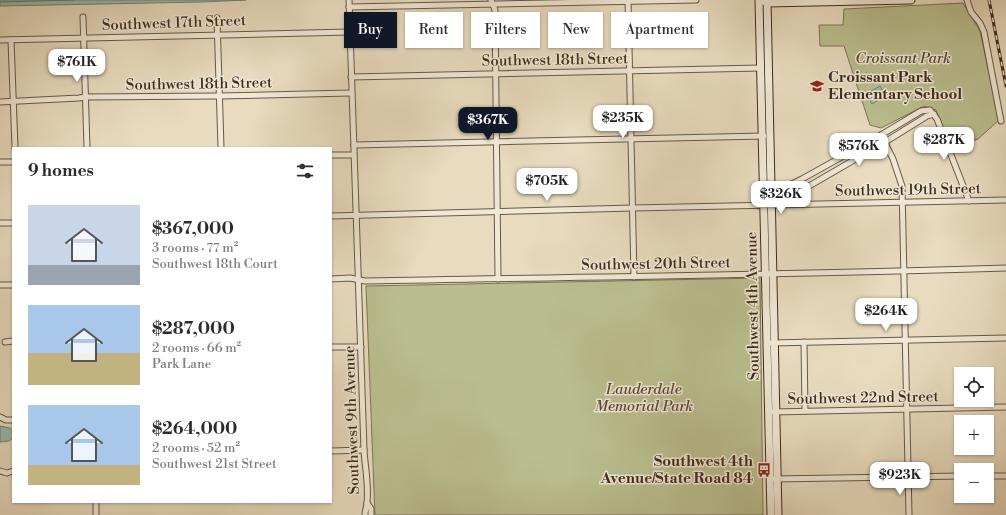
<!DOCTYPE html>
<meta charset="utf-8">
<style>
:root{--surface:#fff;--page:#f2f2f3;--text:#2b2b33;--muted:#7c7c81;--accent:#111827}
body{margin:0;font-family:"Libre Bodoni",serif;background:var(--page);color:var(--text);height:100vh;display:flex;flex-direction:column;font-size:15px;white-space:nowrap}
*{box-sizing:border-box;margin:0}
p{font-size:13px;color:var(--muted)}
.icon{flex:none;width:22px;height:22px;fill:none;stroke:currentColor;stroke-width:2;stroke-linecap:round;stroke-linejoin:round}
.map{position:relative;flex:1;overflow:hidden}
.panel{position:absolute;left:12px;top:147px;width:320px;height:356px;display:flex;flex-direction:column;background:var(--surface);border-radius:0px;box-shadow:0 1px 3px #0004}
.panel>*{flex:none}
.banner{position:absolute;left:344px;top:12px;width:380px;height:36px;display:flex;gap:8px}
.controls{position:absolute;left:954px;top:367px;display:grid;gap:8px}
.controls a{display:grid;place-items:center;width:40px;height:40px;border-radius:0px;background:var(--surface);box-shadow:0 1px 3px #0004;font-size:20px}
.price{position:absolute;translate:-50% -34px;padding:0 9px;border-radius:8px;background:#fff;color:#222;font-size:13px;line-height:26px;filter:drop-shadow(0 1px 2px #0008)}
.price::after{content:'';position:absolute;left:50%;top:24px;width:12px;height:9px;margin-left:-6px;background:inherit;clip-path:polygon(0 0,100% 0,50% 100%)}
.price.on{background:var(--accent);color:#fff}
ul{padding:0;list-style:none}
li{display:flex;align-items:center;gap:12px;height:100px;padding:0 16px}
li span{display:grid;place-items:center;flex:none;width:112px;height:80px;border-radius:0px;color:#555}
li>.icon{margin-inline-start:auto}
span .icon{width:48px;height:48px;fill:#fffc;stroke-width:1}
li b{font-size:17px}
h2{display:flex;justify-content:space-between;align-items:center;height:48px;padding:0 16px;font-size:17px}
.pill{padding:0 14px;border-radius:0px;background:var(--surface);box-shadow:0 1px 3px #0004;font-size:14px;line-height:36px}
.pill.on{background:var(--accent);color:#fff}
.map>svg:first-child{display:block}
.green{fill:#babe8f;stroke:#7c7556}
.water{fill:#98bcad;stroke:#748274}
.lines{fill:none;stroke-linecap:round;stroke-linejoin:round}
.shore{stroke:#6b7466;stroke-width:1}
.street-casing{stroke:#685846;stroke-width:7}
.secondary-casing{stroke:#3e2c1e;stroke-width:9}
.street{stroke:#f0e8d5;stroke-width:5}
.secondary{stroke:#f0e8d5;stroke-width:7}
.rail-casing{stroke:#3e2c1e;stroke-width:3}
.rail{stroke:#f0e8d5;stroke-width:1.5;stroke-dasharray:4.5;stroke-linecap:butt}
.labels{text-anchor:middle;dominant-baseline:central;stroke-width:3;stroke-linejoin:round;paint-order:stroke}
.street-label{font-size:15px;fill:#3e2c1e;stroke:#f0e8d5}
.park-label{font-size:15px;font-style:italic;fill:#574935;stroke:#f0e8d5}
.poi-label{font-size:15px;font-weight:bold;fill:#3e2c1e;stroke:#f0e8d5;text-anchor:start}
</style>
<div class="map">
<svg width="1006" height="515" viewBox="0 0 1006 515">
<rect width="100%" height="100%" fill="#e8dbbf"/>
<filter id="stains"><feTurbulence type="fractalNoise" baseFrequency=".005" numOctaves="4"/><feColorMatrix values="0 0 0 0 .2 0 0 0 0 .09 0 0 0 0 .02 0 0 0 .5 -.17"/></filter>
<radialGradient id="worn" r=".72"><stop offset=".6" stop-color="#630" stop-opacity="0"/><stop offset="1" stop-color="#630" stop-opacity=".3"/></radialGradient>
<!-- green -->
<g class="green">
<polygon points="963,3 980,31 999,120 978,139 950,148 936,110 924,106 881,128 870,125 844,46 820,46 819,25 843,25 844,9"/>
<polygon points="760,278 763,515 375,515 366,286"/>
</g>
<!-- water -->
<g class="water">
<polygon points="0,0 246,0 202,2 0,6"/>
<polygon points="880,86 885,94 883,96 883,97 872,104 866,94"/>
<polygon points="0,426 10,428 13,431 13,438 9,441 0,442"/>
</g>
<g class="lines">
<!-- shore -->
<polyline class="shore" points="0,2 74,0"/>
<defs>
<g id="street">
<path d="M349,0L364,450C365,467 369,486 367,502C367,507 365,510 365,515"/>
<polyline points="491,0 495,10 498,279"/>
<polyline points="628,0 634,277"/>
<polyline points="967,0 971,12 980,23 984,32 1001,121"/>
<polyline points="349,7 696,0"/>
<polyline points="83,17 87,148"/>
<polyline points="217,18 221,148"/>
<polyline points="0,40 350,32"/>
<polyline points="11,40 15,148"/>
<polyline points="351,77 760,68"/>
<polyline points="0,102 79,98 86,97 219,96 351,93"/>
<polyline points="881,135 893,159 902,186 909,515"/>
<polyline points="354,145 764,136"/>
<polyline points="331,155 354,155"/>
<polyline points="0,162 13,162"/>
<polyline points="771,194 802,179 881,135 921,111 930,110 937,119 969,201"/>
<polyline points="778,204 885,142 927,116 934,114"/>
<polyline points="331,216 633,208 1006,200"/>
<polyline points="0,223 13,223"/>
<path d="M331,279L350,278L365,281C578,277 792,275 1006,268"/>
<polyline points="0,285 13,285"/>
<polyline points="5,342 13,341"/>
<polyline points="804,342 805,411"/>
<polyline points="771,343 1006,338"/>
<polyline points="331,347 361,347"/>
<polyline points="773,412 1006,407"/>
<polyline points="0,417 6,420 13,420"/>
<polyline points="331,451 364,450"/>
<polyline points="0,471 7,473 13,471"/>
<polyline points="987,476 1006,476"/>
<polyline points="774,479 961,476"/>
<polyline points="96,502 96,515"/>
<polyline points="367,503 371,509 371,515"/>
</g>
<g id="secondary">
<polyline points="759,0 771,515"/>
<polyline points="767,0 778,515"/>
<polyline points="764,1 767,3 911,0"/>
</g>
</defs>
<!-- street casing -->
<use href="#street" class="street-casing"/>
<!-- secondary casing -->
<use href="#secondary" class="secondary-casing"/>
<!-- street -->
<use href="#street" class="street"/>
<!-- secondary -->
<use href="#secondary" class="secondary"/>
<defs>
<polyline id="rail" points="989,0 1006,86"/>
</defs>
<!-- rail casing -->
<use href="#rail" class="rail-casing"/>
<!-- rail -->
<use href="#rail" class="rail"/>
</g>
<!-- icons -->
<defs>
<symbol id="school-bare" viewBox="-9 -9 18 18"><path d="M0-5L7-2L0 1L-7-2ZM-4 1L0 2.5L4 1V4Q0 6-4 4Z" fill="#8f2418" stroke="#f0e8d5" stroke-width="2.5" paint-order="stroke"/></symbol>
<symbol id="bus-bare" viewBox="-9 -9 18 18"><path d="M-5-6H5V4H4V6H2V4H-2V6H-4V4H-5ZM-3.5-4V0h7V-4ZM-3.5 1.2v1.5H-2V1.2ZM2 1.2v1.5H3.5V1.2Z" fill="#8f2418" stroke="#f0e8d5" stroke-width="2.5" paint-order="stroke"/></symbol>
</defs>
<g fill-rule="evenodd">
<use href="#school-bare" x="807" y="76" width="20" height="20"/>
<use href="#bus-bare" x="754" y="460" width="20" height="20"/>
</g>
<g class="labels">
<!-- street labels -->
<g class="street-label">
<text transform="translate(174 23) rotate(-2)">Southwest 17th Street</text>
<text transform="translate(555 60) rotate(-1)">Southwest 18th Street</text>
<text transform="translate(199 84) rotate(-1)">Southwest 18th Street</text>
<text transform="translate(908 190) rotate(-1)">Southwest 19th Street</text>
<text transform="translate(656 264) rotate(-1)">Southwest 20th Street</text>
<text transform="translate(753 306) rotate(-91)">Southwest 4th Avenue</text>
<text transform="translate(863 398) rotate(-1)">Southwest 22nd Street</text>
<text transform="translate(352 420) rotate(-92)">Southwest 9th Avenue</text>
</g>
<!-- park labels -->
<g class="park-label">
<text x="903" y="58">Croissant Park</text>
<text x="644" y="389">Lauderdale<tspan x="644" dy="17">Memorial Park</tspan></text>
</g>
<!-- poi labels -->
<g class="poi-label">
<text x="828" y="77">Croissant Park<tspan x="828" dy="17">Elementary School</tspan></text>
<text x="753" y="461" text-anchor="end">Southwest 4th<tspan x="753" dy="17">Avenue/State Road 84</tspan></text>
</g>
</g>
<rect width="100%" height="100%" filter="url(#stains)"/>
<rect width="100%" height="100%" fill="url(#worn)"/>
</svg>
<div class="controls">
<a><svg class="icon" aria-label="locate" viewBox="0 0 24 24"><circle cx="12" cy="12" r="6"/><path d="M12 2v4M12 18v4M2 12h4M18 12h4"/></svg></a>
<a>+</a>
<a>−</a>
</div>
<b class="price" style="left:77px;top:83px">$761K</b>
<b class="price" style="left:623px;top:139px">$235K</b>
<b class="price on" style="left:488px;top:141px">$367K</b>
<b class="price" style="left:944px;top:161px">$287K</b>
<b class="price" style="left:859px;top:167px">$576K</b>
<b class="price" style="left:547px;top:202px">$705K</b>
<b class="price" style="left:781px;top:215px">$326K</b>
<b class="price" style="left:886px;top:332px">$264K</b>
<b class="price" style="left:900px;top:496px">$923K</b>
<div class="banner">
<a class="pill on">Buy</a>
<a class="pill">Rent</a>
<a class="pill">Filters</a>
<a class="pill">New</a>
<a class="pill">Apartment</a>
</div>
<section class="panel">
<h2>9 homes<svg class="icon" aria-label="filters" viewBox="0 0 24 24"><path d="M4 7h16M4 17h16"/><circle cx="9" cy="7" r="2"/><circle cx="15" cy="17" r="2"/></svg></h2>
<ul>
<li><span style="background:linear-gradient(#c9d6e8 75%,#9aa5b1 0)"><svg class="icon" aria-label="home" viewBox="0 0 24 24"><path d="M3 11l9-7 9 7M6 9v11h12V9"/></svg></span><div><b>$367,000</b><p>3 rooms · 77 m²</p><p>Southwest 18th Court</p></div></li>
<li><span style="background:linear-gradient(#a9c7e8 60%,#c2b280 0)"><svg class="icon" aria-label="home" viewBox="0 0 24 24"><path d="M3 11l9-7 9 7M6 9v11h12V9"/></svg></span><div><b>$287,000</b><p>2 rooms · 66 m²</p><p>Park Lane</p></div></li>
<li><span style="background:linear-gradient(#a9c7e8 75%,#c2b280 0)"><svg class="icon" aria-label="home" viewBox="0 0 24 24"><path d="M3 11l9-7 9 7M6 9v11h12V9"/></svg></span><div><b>$264,000</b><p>2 rooms · 52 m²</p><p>Southwest 21st Street</p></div></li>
</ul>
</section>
</div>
